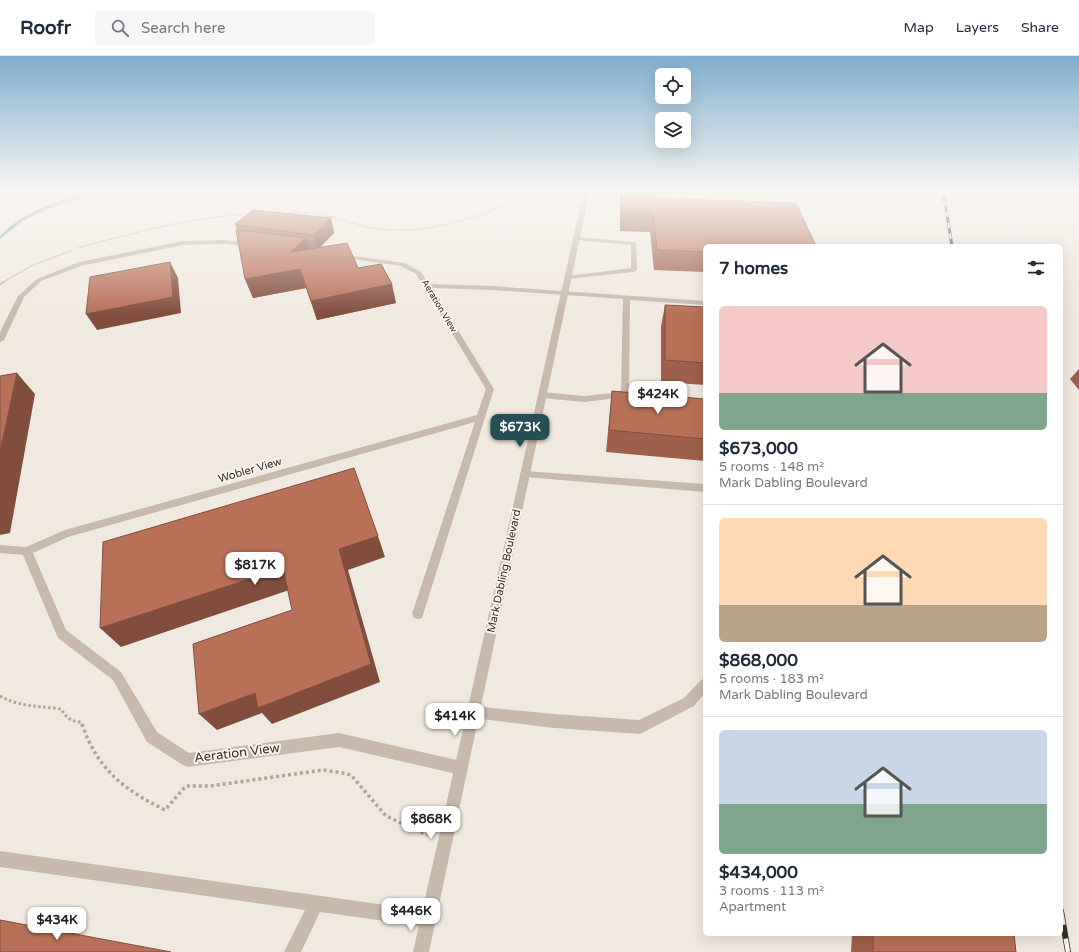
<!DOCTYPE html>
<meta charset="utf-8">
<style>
:root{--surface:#fff;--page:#f6f6f7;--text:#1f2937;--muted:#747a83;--line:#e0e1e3;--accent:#254f53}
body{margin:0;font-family:"Varela Round",sans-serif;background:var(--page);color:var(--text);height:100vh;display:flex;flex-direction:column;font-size:15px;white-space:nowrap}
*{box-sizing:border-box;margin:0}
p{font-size:13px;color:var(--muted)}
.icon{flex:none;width:22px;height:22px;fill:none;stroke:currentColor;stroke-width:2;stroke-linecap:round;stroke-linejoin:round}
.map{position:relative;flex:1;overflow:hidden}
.panel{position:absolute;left:703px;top:188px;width:360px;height:692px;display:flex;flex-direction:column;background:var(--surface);border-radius:6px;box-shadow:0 4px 16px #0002}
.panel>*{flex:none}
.fabs{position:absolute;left:655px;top:12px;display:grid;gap:8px}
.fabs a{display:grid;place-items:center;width:36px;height:36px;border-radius:6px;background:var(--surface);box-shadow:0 4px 16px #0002;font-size:20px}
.price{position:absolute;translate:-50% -34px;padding:0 9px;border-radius:8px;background:#fff;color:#222;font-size:13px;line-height:26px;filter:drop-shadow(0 1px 2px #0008)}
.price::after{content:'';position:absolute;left:50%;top:24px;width:12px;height:9px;margin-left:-6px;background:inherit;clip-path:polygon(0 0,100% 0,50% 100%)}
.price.active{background:var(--accent);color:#fff}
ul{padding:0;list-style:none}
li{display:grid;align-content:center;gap:8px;height:212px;padding:0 16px}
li+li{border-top:1px solid var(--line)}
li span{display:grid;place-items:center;height:124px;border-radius:6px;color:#555}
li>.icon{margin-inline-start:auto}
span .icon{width:72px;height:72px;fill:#fffc;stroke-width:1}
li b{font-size:17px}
h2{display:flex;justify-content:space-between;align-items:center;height:48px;padding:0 16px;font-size:17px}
header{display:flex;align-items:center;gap:24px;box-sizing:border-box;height:56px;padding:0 20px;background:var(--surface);border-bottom:1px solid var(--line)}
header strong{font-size:19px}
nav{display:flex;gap:22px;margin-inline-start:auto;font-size:14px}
.search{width:280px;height:36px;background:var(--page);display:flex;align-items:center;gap:10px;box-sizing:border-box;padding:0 14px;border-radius:6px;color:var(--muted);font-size:15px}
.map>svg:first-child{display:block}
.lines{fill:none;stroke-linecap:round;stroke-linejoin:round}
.stream{fill:#82a8aa;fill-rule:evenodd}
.path-far3{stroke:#b3a497;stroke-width:1.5;stroke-dasharray:1 1;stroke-linecap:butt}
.path-far2{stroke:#b3a497;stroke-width:2;stroke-dasharray:1.5 1.5;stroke-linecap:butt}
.path-far1{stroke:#b3a497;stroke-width:3;stroke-dasharray:2.5 2.5;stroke-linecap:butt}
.path{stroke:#b3a497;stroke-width:3.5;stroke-dasharray:3 3;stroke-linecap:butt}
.service{fill:#c7baad;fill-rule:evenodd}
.tertiary{fill:#c7baad;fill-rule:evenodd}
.rail-far1-casing{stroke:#362f2b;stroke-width:3}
.rail-casing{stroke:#362f2b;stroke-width:6}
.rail-far1{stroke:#f8f3ec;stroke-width:2;stroke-dasharray:5.5;stroke-linecap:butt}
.rail{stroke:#f8f3ec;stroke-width:4.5;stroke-dasharray:14;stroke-linecap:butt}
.wall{fill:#9e604b}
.shaded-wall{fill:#814e3d}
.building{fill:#b87057;stroke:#814e3d}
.labels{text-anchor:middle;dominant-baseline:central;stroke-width:4;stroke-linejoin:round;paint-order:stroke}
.far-street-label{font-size:9px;fill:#362f2b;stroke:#f8f3ec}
.street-label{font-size:11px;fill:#362f2b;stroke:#f8f3ec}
.near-street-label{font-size:13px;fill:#362f2b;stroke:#f8f3ec}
</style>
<header>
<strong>Roofr</strong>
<div class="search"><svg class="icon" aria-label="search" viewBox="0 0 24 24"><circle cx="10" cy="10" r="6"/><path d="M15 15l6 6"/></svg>Search here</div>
<nav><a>Map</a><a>Layers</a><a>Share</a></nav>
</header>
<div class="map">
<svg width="1079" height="896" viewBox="0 0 1079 896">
<rect width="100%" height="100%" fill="#f0e9e0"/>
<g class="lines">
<!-- stream -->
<path class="stream" d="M99,134H104L63,147L34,159L21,166L0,183V180C26,153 64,142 99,134Z"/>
<!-- path-far3 -->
<g class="path-far3">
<path d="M276,157C291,157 310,155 325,159C342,163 360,171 378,173C430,179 488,160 533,134"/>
<path d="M78,192C134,176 190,162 249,158"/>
<polyline points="2,227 31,210 73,194"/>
</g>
<!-- path-far2 -->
<polyline class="path-far2" points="0,228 4,226"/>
<!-- path-far1 -->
<path class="path-far1" d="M0,640C19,651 40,650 61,653C66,661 71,666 81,666L82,669"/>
<!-- path -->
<path class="path" d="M82,668C98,714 123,733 165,754L186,730H210L323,714L343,717L351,719L386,760L427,779"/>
<!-- service -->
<g class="service">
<polygon points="680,134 685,134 687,146 695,147 695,149 683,149"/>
<polygon points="741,134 764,134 771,151 768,153 759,152 759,150 765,149 760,136 744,136"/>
<polygon points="576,181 636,186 637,214 634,216 566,223 565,222 568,220 631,212 631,189 574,184 573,183"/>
<polygon points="226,184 252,187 255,189 252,191 226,188 183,189 81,210 41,225 24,241 4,284 0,286 0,276 18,240 37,223 79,206 183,185"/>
<polygon points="340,198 405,207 421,216 429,228 492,230 705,245 705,249 630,244 629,336 640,337 641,339 637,342 625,341 584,346 542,342 538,339 542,336 584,340 621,336 623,243 492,234 432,232 494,333 422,562 418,563 414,562 412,558 475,366 68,481 33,497 66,574 121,616 157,676 189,697 339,677 461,705 466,707 468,712 466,717 461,719 339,691 188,711 183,709 147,686 113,624 58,582 23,499 0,497 0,489 26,491 65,474 477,359 486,333 416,218 401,210 338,201 337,200"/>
<polygon points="525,415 705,428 705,436 525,421 520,418"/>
<polygon points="705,622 705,637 694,650 640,678 554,672 473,662 468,661 466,656 468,651 473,650 554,658 639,664 684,642 701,624"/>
<polygon points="0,795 428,855 434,857 436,863 434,869 428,871 320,856 301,896 284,896 305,854 0,811"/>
</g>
<!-- tertiary -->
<polygon class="tertiary" points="584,134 590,134 429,896 413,896"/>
<defs>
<polyline id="rail-far1" points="943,134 952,190"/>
<polyline id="rail" points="1061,855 1068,896"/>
</defs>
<!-- rail-far1 casing -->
<use href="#rail-far1" class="rail-far1-casing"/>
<!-- rail casing -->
<use href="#rail" class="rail-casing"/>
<!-- rail-far1 -->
<use href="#rail-far1" class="rail-far1"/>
<!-- rail -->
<use href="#rail" class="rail"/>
</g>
<!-- wall -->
<g class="wall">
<polygon points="620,134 655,134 655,142 705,190 705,216 654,214 650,176 620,175"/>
<polygon points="331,162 334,177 320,191 358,212 396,247 317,264 306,232 253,242 245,223 237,174 235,168"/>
<polygon points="665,249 705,251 705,329 661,326 661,270"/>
<polygon points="1079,313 1079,334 1070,323"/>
<polygon points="612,335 705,343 705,405 606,396"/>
<polygon points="852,878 1014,878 1016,896 851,896"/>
</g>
<!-- shaded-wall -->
<g class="shaded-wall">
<polygon points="331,162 334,177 318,194 313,179"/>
<polygon points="306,182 312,200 300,213 306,232 253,242 245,223 291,196"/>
<polygon points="170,206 178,222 181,257 97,274 86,258"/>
<polygon points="392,228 396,247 317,264 311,245"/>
<polygon points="17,317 35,338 10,477 0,479 0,396"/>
<polygon points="378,480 385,501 348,514 380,626 272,668 262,657 217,674 199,658 255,637 339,493"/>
<polygon points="283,512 295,532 121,591 100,572"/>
</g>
<!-- building -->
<g class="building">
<polygon points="621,134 655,134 655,142 796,147 816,190 705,190 705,196 657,194 653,157 622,156"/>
<polygon points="253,154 331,162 313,179 236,169 235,168"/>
<polygon points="236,174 306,182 291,196 347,187 358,212 381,208 392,228 311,245 300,213 245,223"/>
<polygon points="170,206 173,241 86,258 90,221"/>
<polygon points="665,249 705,251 705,307 665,304"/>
<polygon points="17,317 0,396 0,320"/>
<polygon points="612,335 705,343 705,383 609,374"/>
<polygon points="354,412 378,480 339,493 371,608 258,652 255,637 199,658 193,588 292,554 283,512 100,572 103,486"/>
<polygon points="0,864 171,896 0,896"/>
<polygon points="873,878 1014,878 1016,896 873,896"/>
</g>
<!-- sky -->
<linearGradient id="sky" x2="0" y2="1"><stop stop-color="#7fafcf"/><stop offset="0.52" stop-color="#f8f5f1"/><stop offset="1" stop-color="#f8f5f1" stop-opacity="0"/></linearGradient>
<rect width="1079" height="259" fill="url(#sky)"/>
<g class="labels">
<!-- far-street labels -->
<g class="far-street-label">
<text transform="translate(439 250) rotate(59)">Aeration View</text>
</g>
<!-- street labels -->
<g class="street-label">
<text transform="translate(250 414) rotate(-16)">Wobler View</text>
<text transform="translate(504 515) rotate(-78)">Mark Dabling Boulevard</text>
</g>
<!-- near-street labels -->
<g class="near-street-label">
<text transform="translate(237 697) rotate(-7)">Aeration View</text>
</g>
</g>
</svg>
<div class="fabs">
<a><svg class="icon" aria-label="locate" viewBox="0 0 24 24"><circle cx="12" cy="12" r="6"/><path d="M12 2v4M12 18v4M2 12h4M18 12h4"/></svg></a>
<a><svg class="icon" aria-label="layers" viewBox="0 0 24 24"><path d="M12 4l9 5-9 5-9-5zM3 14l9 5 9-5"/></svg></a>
</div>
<b class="price" style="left:658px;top:359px">$424K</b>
<b class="price active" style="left:520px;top:392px">$673K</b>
<b class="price" style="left:255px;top:530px">$817K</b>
<b class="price" style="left:455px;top:681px">$414K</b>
<b class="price" style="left:431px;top:784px">$868K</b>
<b class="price" style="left:411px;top:876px">$446K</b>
<b class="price" style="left:57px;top:885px">$434K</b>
<section class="panel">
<h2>7 homes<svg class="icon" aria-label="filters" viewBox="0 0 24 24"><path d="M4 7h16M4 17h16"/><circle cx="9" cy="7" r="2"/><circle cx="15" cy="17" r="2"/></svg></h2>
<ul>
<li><span style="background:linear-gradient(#f6c9c9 70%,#7fa58c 0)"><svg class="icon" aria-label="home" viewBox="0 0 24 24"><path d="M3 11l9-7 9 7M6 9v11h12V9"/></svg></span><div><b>$673,000</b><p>5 rooms · 148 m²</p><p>Mark Dabling Boulevard</p></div></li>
<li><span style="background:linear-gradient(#ffd9b3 70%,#b9a48a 0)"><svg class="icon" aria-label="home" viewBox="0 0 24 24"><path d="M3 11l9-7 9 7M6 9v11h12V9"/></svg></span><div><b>$868,000</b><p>5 rooms · 183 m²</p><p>Mark Dabling Boulevard</p></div></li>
<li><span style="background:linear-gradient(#c9d6e8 60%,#7fa58c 0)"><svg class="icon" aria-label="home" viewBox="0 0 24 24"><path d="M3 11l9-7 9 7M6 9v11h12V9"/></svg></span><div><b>$434,000</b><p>3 rooms · 113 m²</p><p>Apartment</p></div></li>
</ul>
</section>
</div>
